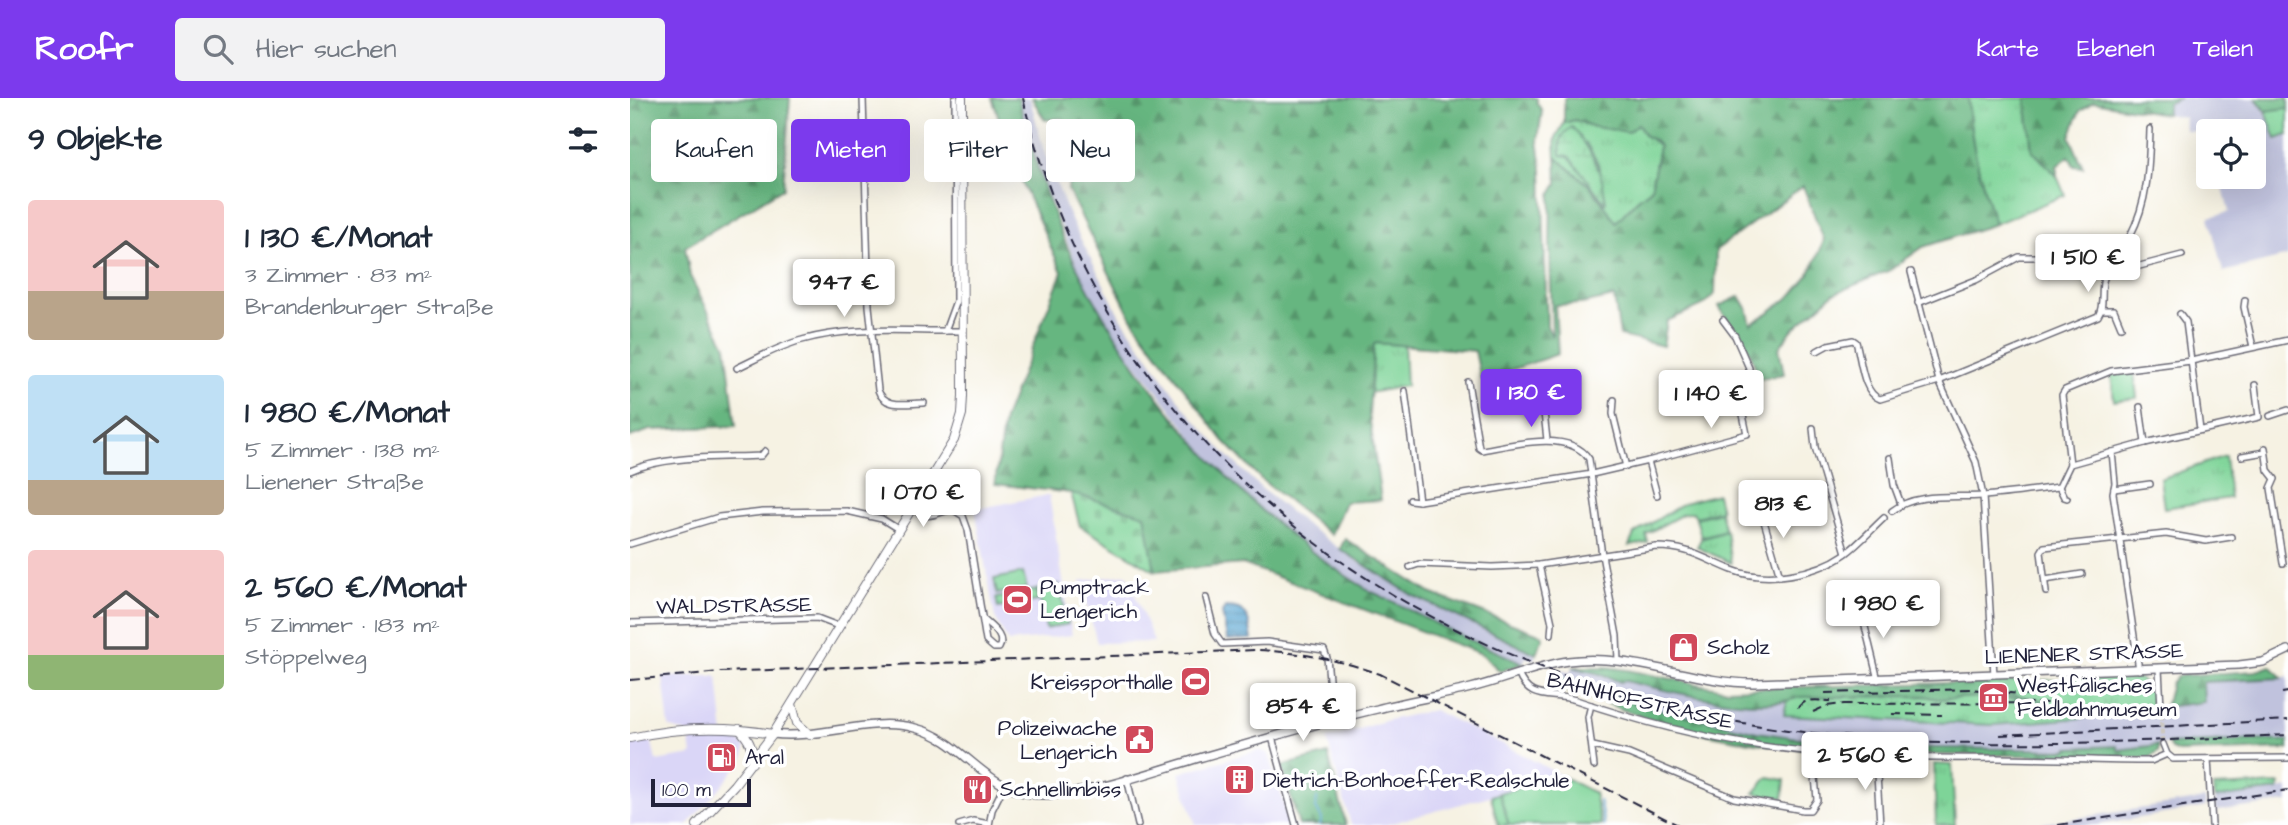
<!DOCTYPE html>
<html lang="de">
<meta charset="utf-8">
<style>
:root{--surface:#fff;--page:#f2f2f3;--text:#1f2937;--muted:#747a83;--accent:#7c3aed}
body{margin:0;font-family:"Architects Daughter",sans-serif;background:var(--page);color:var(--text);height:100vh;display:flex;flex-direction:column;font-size:26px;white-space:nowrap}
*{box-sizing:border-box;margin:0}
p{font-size:23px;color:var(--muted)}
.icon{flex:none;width:38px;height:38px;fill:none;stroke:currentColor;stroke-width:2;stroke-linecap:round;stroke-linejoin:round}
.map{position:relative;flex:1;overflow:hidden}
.details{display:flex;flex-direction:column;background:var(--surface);width:630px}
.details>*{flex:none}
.guide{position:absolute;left:21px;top:21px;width:665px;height:63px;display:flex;gap:14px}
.buttons{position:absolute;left:1566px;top:21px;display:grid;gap:14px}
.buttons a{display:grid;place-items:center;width:70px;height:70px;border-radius:7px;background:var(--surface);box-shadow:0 7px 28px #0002;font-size:35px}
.scale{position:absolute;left:21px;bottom:18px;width:100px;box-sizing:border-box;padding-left:7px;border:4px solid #22223b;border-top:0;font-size:19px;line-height:24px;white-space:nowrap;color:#22223b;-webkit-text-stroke:5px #fff;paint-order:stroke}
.price{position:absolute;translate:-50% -60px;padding:0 16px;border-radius:7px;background:#fff;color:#222;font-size:23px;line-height:46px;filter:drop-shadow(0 2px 4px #0008)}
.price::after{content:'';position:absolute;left:50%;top:42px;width:21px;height:16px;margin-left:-10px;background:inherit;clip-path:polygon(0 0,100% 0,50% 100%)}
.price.current{background:var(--accent);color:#fff}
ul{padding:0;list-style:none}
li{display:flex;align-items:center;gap:21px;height:175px;padding:0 28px}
li span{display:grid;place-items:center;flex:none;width:196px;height:140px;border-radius:7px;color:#555}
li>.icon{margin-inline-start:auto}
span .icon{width:84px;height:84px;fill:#fffc;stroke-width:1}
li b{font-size:30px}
h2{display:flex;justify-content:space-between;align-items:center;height:84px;padding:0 28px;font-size:30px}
.tag{padding:0 24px;border-radius:7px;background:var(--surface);box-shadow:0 7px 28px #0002;font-size:24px;line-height:63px}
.tag.current{background:var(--accent);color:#fff}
header{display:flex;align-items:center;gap:42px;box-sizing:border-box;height:98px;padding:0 35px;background:var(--accent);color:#fff}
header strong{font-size:33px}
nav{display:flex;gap:38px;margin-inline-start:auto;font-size:24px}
.search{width:490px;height:63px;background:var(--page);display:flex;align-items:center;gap:18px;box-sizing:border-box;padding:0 24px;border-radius:7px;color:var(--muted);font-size:26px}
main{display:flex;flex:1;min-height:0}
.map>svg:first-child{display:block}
.built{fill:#dad6f7}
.industrial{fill:#c0c2dd}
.grass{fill:url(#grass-tufts);stroke:#507b6a;stroke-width:2;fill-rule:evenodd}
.forest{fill:url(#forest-firs);stroke:#446c5e;stroke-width:2}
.wetland{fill:url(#wetland-marsh);stroke:#507b6a;stroke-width:2}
.cemetery{fill:url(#cemetery-stones);stroke:#507b6a;stroke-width:2}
.pitch{fill:#7ed498;stroke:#507b6a;stroke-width:2}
.water{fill:url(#water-rules);stroke:#3d6486;stroke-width:2}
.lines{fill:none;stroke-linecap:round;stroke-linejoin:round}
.stream{stroke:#58a5d1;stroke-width:2}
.minor-tunnel{stroke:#ccc8c1;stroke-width:5;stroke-dasharray:5 2.5;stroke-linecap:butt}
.minor-casing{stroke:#6c6b76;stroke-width:8}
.tertiary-casing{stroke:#6c6b76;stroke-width:10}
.secondary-casing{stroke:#6c6b76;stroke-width:10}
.minor{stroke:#fff;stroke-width:5}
.tertiary{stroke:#fff;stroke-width:7}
.secondary{stroke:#fff;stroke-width:8}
.rail{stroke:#22223b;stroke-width:2;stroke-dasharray:10 5;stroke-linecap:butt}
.labels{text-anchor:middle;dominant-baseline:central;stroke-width:7;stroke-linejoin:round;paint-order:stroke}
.poi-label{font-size:21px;fill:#22223b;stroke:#fff;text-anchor:start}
.street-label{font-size:21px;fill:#22223b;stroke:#fff}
</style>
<header>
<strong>Roofr</strong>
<div class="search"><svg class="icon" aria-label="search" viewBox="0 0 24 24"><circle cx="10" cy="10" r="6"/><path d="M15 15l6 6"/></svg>Hier suchen</div>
<nav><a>Karte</a><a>Ebenen</a><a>Teilen</a></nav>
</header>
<main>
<section class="details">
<h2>9 Objekte<svg class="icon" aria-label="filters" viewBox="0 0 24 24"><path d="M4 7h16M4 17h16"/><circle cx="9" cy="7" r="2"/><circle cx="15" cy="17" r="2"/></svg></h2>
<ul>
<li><span style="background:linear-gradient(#f6c9c9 65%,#b9a48a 0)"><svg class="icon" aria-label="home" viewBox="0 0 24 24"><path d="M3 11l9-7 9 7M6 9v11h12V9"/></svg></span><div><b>1 130 €/Monat</b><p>3 Zimmer · 83 m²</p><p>Brandenburger Straße</p></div></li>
<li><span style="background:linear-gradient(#bfe0f5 75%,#b9a48a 0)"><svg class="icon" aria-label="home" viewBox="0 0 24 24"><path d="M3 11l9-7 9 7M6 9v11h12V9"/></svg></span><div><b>1 980 €/Monat</b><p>5 Zimmer · 138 m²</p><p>Lienener Straße</p></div></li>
<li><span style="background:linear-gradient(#f6c9c9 75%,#8fb573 0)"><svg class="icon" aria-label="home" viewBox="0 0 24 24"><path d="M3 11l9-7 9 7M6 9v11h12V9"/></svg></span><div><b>2 560 €/Monat</b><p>5 Zimmer · 183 m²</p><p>Stöppelweg</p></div></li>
</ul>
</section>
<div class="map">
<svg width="1658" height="727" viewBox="0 0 1658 727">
<defs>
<pattern id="grass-tufts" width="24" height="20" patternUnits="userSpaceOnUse" patternTransform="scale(1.75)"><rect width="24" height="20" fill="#7ed498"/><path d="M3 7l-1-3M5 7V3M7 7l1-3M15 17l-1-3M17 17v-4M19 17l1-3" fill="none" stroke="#6db684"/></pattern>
<pattern id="forest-firs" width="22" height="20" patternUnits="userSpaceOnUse" patternTransform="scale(1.75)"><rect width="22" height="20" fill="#66b680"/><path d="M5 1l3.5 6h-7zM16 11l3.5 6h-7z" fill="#54946a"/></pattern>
<pattern id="wetland-marsh" width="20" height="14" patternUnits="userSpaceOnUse" patternTransform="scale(1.75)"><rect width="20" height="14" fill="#7ed498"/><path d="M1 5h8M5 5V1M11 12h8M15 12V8" fill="none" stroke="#6db684"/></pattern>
<pattern id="cemetery-stones" width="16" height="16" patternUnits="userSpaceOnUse" patternTransform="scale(1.75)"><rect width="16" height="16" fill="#7ed498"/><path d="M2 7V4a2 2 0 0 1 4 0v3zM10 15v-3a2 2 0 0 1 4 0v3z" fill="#6db684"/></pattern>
<pattern id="water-rules" width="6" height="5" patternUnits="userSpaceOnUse" patternTransform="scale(1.75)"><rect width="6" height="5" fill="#58a5d1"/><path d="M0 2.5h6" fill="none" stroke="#4886ab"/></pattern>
</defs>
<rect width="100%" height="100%" fill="#fff"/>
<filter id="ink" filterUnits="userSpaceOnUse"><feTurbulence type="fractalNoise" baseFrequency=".0143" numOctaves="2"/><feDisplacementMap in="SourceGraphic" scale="14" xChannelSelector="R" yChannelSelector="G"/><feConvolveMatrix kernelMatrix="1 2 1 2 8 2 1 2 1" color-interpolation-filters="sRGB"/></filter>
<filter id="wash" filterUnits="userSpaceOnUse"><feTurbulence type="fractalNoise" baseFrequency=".00686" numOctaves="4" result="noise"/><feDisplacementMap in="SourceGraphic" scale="28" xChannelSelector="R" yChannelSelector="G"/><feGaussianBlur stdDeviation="1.57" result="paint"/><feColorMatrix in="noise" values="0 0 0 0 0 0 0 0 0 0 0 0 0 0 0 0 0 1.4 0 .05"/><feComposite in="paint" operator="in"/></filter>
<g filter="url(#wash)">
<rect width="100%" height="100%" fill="#f6f2e3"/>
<!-- built -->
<g class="built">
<polygon points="419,397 442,537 378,544 365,520 345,411"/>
<polygon points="497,476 524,544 467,545 451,483"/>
<polygon points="58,578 88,578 94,639 105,640 111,644 115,649 114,659 92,688 57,727 0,727 0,645 21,640 26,663 62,657 59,636 39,629 33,579"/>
<polygon points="804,612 882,651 932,678 755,727 721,727 697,641 758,622"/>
<polygon points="630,652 639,656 660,727 566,727 549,675"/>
</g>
<!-- industrial -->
<g class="industrial">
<polygon points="388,0 400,0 413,50 440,120 490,218 553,308 592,352 631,390 675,426 728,464 829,520 899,552 906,556 904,562 896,559 893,565 882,562 819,534 741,494 668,444 617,400 573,353 483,236 449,173 412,81"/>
<polygon points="1550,0 1625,0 1636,13 1646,41 1658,37 1658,158 1593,174 1579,119 1599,114 1590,79 1624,79 1624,33 1578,33 1577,62 1572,34 1555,32 1554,19 1536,16 1538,5"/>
<polygon points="942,569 974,577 990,584 995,583 1086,602 1156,604 1155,617 1338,626 1450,620 1573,604 1573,584 1658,579 1658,643 1520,647 1488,652 1487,648 1439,650 1439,652 1371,652 1259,649 1190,643 1127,634 1014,608 948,587 929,578 932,572 940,575"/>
<polygon points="1658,690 1658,704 1586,713 1585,700"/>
<polygon points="1575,701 1576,709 1466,727 1400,727"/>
</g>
<!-- grass -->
<g class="grass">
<path d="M1338,0H1396L1402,52L1427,78L1435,97L1365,126C1351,84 1340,45 1338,0Z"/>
<polygon points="1626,0 1658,0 1658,37 1646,41 1636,14"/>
<path d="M945,22L964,29L1008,26C1016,41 1019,38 1029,48L1021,91L1007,102L986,125L961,89L926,59L925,42L934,25ZM956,45L968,65L976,103L972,102L968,93L938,58Z"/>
<polygon points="744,245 774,247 776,288 739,295"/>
<polygon points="1504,273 1507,300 1484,303 1481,276"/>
<polygon points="1595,358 1600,400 1534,410 1530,381"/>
<polygon points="1087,396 1091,412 1066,419 1063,414 1053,416 1016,436 1018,445 999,448 1004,436 1054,405"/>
<polygon points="1096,433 1101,465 1067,449 1071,441"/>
<path d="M1506,579C1520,587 1523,594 1526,610L1450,620L1363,627L1154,617L1159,591Z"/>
<polygon points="1304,666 1322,667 1325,727 1306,727"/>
<polygon points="1138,679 1155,682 1153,700 1124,695"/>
<polygon points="1650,686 1648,692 1585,700 1584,689"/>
<polygon points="869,695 879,727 868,727 861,698"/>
</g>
<!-- forest -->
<g class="forest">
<polygon points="0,0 160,0 153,90 55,149 60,178 96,248 106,328 20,332 0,339"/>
<path d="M362,0H388C404,59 421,120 450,175C514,300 619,421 740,493C748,497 756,500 764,504C806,527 850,547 893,565L892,566L870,573L852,556L613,466L525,473L515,417L441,395L365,386L374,321L432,174L389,78Z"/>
<path d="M402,0H907V5L912,13L908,42L912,70L917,228L922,239L920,144L921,96L927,86L926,59L961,89L986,124L1007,102L1021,91L1029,48L1024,42L1015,38L1008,26L998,34L964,29L945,22L934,25V0H1338C1340,45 1351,84 1365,126L1293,149L1260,172L1203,196L1162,232L1149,250L1154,276L1129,281C1125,269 1122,255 1115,245C1107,232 1095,222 1089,208L1110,198L1117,210L1121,226C1162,199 1177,191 1194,142L1173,88L1086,152L1085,196L1073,207L1037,223L1033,248L990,238L984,199L952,206L925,207L928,256L851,282L845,253L744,245L739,316L751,402L715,404L701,437L632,382L593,342L510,232L499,215L438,92L441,59L433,20L415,22Z"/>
<polygon points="1396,0 1550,0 1538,5 1536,16 1463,4 1450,13 1440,39 1453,69 1444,68 1439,58 1427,68 1427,78 1402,52"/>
<polygon points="1626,0 1658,0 1658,10 1636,13"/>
<polygon points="715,441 800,495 912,537 913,540 906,556 782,497 710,451"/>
<polygon points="1641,568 1652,580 1573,584 1574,604 1535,609 1541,585 1547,578 1626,573"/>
<path d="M942,569H976L997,572L1093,591L1357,584L1359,594L1403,600L1414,603L1355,599L1307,601L1295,598L1170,599C1126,615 1041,594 995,583L990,584L974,577Z"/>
<path d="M925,576L948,587L1014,608L1127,634L1161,639L1259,649L1307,650L1438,652L1439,650L1487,648L1488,652L1528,647V654L1519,660C1469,659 1419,657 1370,657C1236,656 1096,657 971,603C954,595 928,600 925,576Z"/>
<polygon points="1622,642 1658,643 1658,651 1549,654 1541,651 1538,646"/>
<polygon points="698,656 716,727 669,727 652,668"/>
</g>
<!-- wetland -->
<path class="wetland" d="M942,29C961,51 975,76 975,105L939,58L931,57C929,44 930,37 942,29Z"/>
<!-- cemetery -->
<polygon class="cemetery" points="441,395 515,417 525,473 450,428"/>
<!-- pitch -->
<g class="pitch">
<polygon points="1090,414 1095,432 1071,439 1066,420"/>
<polygon points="393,475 397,490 367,496 364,481"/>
<polygon points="429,486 438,526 416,531 408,491"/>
<polygon points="406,492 408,503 368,510 366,500"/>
<polygon points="932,678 964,695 971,727 879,727 869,695"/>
</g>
<!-- water -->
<path class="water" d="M595,509C618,508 619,521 622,541L598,542L597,541L592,515Z"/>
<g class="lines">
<!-- stream -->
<g class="stream">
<polyline points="687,700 686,710 692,721 690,727"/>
<polyline points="969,702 974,727"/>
</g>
</g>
</g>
<g filter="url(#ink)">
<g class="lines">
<!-- minor-tunnel -->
<polyline class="minor-tunnel" points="1531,609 1533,646"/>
<defs>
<g id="minor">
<path d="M233,0L239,208L248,292C254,311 277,305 294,305"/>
<polyline points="1281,174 1309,283 1346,364 1353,398 1364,577"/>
<polyline points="1475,177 1552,157"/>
<polyline points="1615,202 1614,209 1623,249"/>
<polyline points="1288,205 1346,182 1389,159 1418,159"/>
<polyline points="1472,212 1484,212 1491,229"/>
<polyline points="1550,216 1556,224 1570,332"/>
<polyline points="315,233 326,203 325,0"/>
<path d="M1187,253L1198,247L1223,242L1226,244C1231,259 1232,295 1250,301L1309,283L1468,218C1475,208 1470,192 1474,180C1480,164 1493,153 1500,138C1518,104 1519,68 1520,31"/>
<path d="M107,270C128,260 149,248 172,242C223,227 280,234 333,233"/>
<polyline points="910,278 917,342"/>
<path d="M838,284L849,350L852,352C881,347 940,331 959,361L972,457L987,538L988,563"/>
<polyline points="775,293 789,403"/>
<polyline points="984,302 983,316 996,369"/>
<polyline points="1510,309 1515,345"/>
<polyline points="1640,318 1658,312"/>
<polyline points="1183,330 1185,349 1216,455"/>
<polyline points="1635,350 1638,372 1645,381 1641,390 1653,465"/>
<polyline points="1482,354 1485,385 1483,395 1509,572"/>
<polyline points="1612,358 1635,354"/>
<polyline points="1260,360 1264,387 1271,406"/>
<polyline points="1018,363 1027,397"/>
<polyline points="1440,366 1432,297 1435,292 1481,273 1561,263 1658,242"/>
<path d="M0,373C36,357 91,360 131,358L135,353"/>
<polyline points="1429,389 1434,399 1437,400"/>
<polyline points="1484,391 1520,386"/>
<polyline points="780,402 789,403 962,376 1018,363 1117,336 1111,307 1119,280 1119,270 1105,238 1093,222"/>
<path d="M281,410C301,423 302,416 322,411L333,418L338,432L356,543L364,550H369C376,538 361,529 353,521"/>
<polyline points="1131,413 1150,478"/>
<path d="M1262,413C1286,394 1323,400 1352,398C1378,396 1404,392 1429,389L1440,366L1515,345L1629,319L1625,287"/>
<polyline points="0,446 89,419 133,414 217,413 252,421 268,431"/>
<polyline points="909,467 922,525 921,536"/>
<path d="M780,469L789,466L862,469L909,467L1026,449C1060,449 1072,460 1102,472C1135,485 1185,477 1215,456C1229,446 1241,432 1254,420"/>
<polyline points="1415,482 1452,476"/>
<polyline points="1416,494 1411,454 1414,449 1536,436 1576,443 1601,439"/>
<polyline points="576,500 585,536 592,546 637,544 694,552 697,560 703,622"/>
<polyline points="1230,508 1248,582"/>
<polyline points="0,525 187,520 208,528"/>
<polyline points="1529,571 1531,609"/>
<path d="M888,575C899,605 921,594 946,602C1007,623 1069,639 1132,648C1210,659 1287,661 1366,660C1418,660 1469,663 1521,663L1537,656"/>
<polyline points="961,607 958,619 964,668"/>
<polyline points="642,639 666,727"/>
<polyline points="1533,646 1537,656 1543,661 1658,660"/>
<polyline points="963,648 999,656 1104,700 1173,712 1180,712 1187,702 1183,654"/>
<polyline points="1246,660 1250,727"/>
<polyline points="1578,661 1582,727"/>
<polyline points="497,680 508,727"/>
<polyline points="329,727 343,723 359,726"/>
<polyline points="359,727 362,712 374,688"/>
</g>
<path id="tertiary" d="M143,636C191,642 238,618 285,630C338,643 356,700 419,697C464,695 525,673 569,660C628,643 687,625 747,611C778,603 810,598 841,590C874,582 904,568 938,563C1001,554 1063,586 1126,585L1609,567L1633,564L1658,552"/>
<g id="secondary">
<polyline points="162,606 167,625 180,637"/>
<path d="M109,631C120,642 123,650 122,665"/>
<path d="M0,640C47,629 96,628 143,636"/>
<polyline points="67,727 104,687 143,636 324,342 332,316 333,298 332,0"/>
</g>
</defs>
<!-- minor casing -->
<use href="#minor" class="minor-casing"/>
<!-- tertiary casing -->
<use href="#tertiary" class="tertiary-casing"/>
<!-- secondary casing -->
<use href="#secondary" class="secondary-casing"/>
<!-- minor -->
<use href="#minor" class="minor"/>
<!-- tertiary -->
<use href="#tertiary" class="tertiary"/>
<!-- secondary -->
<use href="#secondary" class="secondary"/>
<!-- rail -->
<g class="rail">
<path d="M393,0C476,363 795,580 1150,631C1319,654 1488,644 1658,637"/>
<path d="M0,582L91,574L627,552C670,554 710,562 750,576L1048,727"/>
<polyline points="1391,586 1434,592 1488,591"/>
<polyline points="1195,595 1341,591 1399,597"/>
<polyline points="1652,595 1658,594"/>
<path d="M1168,610C1174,599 1190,603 1201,603"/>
<polyline points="1183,614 1196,608 1214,606 1419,605 1466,613 1514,609"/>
<polyline points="1262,616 1312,617"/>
<polyline points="1370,637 1658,622"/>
<polyline points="1428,727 1658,692"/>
</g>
</g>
</g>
<!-- icons -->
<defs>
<symbol id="stadium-square" viewBox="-11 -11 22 22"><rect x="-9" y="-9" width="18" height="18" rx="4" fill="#d1495b" stroke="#fff"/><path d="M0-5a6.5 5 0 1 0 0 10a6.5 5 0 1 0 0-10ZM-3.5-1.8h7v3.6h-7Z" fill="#fff"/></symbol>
<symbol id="shop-square" viewBox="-11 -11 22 22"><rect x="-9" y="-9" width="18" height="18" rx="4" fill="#d1495b" stroke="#fff"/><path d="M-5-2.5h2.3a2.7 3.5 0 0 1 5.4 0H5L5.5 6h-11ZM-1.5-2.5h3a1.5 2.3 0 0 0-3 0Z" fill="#fff"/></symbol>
<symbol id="museum-square" viewBox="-11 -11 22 22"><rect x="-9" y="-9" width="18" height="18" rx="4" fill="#d1495b" stroke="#fff"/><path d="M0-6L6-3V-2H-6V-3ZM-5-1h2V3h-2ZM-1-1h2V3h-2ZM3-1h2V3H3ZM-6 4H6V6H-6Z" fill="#fff"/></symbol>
<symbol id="civic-square" viewBox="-11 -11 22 22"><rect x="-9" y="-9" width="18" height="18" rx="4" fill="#d1495b" stroke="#fff"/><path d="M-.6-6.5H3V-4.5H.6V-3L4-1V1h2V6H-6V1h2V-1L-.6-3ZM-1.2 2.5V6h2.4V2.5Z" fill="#fff"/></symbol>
<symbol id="fuel-square" viewBox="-11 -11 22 22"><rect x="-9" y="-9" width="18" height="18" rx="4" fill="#d1495b" stroke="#fff"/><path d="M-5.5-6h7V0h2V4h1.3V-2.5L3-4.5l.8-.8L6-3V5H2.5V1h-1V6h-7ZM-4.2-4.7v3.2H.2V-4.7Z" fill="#fff"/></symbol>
<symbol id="building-square" viewBox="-11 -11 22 22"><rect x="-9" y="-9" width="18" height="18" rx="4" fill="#d1495b" stroke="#fff"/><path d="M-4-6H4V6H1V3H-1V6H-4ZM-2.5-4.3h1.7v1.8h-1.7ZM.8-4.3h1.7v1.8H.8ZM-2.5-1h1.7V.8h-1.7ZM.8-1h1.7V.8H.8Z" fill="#fff"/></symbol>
<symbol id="restaurant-square" viewBox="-11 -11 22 22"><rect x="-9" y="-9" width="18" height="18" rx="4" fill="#d1495b" stroke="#fff"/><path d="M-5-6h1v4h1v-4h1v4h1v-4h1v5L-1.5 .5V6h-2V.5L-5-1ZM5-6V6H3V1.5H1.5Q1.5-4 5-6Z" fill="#fff"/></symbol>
</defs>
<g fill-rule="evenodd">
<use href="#stadium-square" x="370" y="484" width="35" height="35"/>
<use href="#shop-square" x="1036" y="532" width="35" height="35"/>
<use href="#stadium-square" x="548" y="566" width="35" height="35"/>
<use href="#museum-square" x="1346" y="582" width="35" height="35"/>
<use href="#civic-square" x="492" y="624" width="35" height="35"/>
<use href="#fuel-square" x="74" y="642" width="35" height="35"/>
<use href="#building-square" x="592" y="664" width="35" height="35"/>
<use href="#restaurant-square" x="330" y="674" width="35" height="35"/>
</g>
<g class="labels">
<!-- poi labels -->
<g class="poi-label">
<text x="410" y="489">Pumptrack<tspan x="410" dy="24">Lengerich</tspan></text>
<text x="1077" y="549">Scholz</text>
<text x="543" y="584" text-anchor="end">Kreissporthalle</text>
<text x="1387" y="587">Westfälisches<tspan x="1387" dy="24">Feldbahnmuseum</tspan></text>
<text x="487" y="630" text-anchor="end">Polizeiwache<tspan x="487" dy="24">Lengerich</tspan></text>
<text x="115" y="659">Aral</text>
<text x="633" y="682">Dietrich-Bonhoeffer-Realschule</text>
<text x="370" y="691">Schnellimbiss</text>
</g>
<!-- street labels -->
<g class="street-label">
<text transform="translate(104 508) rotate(-1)">WALDSTRASSE</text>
<text transform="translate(1454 556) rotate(-2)">LIENENER STRASSE</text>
<text transform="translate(1010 603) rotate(13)">BAHNHOFSTRASSE</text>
</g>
</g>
</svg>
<div class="buttons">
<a><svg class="icon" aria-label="locate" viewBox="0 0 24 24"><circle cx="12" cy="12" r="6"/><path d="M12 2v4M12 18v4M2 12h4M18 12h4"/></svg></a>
</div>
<div class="scale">100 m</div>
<b class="price" style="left:1458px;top:196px">1 510 €</b>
<b class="price" style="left:214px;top:221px">947 €</b>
<b class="price current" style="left:901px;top:331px">1 130 €</b>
<b class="price" style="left:1081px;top:332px">1 140 €</b>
<b class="price" style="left:293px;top:431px">1 070 €</b>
<b class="price" style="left:1153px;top:442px">813 €</b>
<b class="price" style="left:1253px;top:542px">1 980 €</b>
<b class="price" style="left:673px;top:645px">854 €</b>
<b class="price" style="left:1235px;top:694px">2 560 €</b>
<div class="guide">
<a class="tag">Kaufen</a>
<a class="tag current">Mieten</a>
<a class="tag">Filter</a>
<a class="tag">Neu</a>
</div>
</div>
</main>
